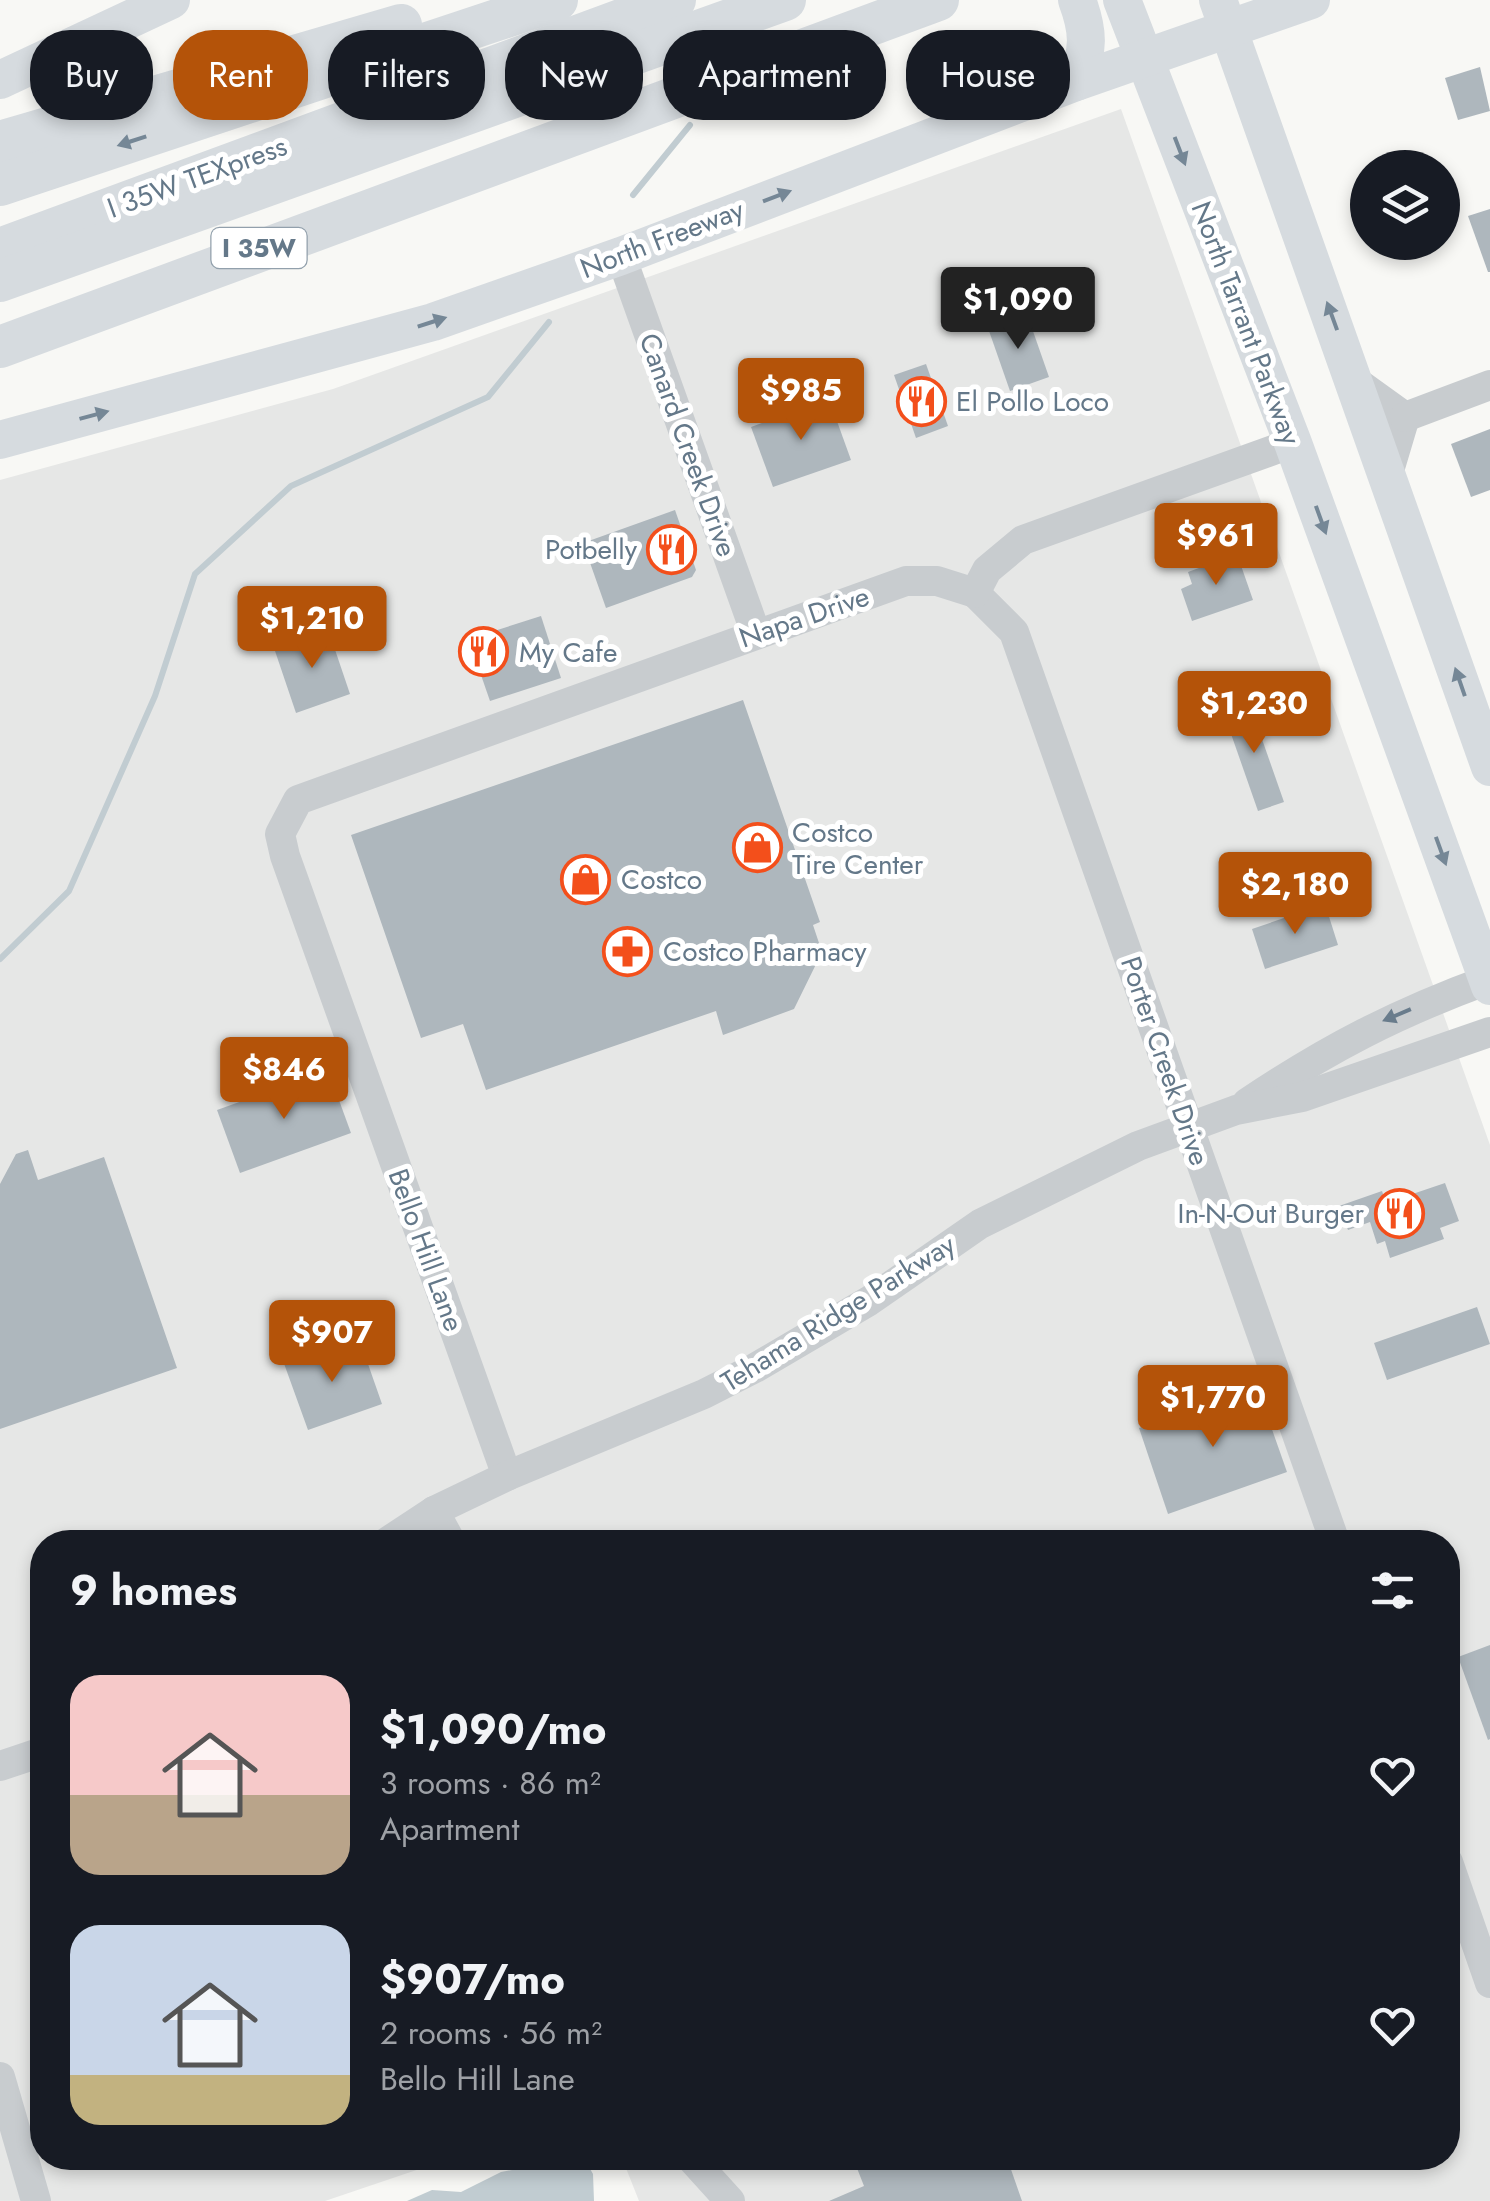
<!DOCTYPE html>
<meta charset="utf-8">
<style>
:root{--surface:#171b24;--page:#242831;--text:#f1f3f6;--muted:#9ea1a6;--accent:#b45309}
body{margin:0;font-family:Jost,sans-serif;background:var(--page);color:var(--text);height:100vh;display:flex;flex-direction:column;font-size:38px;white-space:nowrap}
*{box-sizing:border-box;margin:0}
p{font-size:32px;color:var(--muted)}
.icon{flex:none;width:55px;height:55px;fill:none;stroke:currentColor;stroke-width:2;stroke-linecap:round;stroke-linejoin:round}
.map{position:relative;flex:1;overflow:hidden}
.sheet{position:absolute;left:30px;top:1530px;width:1430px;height:640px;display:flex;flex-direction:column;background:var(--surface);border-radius:40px;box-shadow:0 5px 15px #0003}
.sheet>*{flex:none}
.hud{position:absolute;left:30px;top:30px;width:1430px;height:90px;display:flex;gap:20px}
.controls{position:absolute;left:1350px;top:150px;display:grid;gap:20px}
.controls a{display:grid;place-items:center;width:110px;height:110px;border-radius:50%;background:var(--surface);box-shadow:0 5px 15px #0003;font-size:50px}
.price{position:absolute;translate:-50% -85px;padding:0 22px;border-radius:10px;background:var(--accent);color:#fff;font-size:32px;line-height:65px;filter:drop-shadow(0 2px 5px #0008)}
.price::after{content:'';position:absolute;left:50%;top:60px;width:30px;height:22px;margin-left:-15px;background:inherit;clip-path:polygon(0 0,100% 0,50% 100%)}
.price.active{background:#222;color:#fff}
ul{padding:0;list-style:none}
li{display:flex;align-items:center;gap:30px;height:250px;padding:0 40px}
li span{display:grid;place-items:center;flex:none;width:280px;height:200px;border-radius:30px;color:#555}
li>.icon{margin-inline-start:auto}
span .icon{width:120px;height:120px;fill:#fffc;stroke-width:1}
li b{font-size:42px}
h2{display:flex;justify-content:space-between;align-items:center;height:120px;padding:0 40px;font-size:42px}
.tag{padding:0 35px;border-radius:40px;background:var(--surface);box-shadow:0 5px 15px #0003;font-size:35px;line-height:90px}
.tag.active{background:var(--accent);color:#fff}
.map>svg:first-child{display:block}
.built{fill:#e6e7e6}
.water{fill:#c1ccd1}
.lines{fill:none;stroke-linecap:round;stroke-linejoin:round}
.stream{stroke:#c1ccd1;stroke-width:6}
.building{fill:#aeb7bd}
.minor{stroke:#c8cccf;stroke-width:30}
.major{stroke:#d6dbdf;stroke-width:38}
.highway{stroke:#d6dbdf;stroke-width:42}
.oneway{fill:#758796}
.oneway2{fill:#697c8c}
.labels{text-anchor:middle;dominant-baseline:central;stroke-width:10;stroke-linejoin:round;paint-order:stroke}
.shield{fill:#fff;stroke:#92a0ac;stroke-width:2.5}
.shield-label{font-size:25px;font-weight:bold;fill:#647889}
.street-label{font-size:28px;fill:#647889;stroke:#fff}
.poi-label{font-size:28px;fill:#647889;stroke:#fff;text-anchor:start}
</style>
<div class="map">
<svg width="1490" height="2201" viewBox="0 0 1490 2201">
<rect width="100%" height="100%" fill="#f8f8f5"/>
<!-- built -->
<polygon class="built" points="1121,109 1490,1145 1490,2201 639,2201 622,2158 1448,2158 1448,1542 42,1542 42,2158 452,2158 325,2201 0,2201 0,480 333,389"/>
<!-- water -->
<polygon class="water" points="585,2160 593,2174 594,2201 407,2201 432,2190 461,2192 501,2172 528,2167 550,2170"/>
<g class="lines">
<!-- stream -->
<g class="stream">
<polyline points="633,195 690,125"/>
<polyline points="0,959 69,891 155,696 195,574 291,486 488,397 549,322"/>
</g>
</g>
<!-- building -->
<g class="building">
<polygon points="1480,67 1490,111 1458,120 1445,78"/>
<polygon points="1490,209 1490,272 1488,272 1468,216"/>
<polygon points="1027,314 1049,377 1010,391 988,328"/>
<polygon points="926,364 948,426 916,438 894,375"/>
<polygon points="829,399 851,460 773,487 751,427"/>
<polygon points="1490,429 1490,490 1471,497 1451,444"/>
<polygon points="675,510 696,570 692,577 606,608 583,543"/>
<polygon points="1237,554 1253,600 1192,621 1181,589 1192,584 1188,572"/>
<polygon points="541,616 561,678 490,701 473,652 488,633"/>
<polygon points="328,629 350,694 296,713 274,648"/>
<polygon points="743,700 820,922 813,925 822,952 794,1009 723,1035 716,1011 486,1090 463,1024 421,1038 351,835"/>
<polygon points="1249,702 1284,802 1258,811 1223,711"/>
<polygon points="1325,904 1338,945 1265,969 1252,929"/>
<polygon points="328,1070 351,1133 240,1173 217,1110"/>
<polygon points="28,1150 38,1180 104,1157 177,1368 0,1429 0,1184 16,1154"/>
<polygon points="1445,1183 1459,1221 1440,1228 1444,1239 1390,1258 1385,1241 1377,1244 1370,1222 1348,1230 1339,1206 1382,1191 1386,1203"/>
<polygon points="1477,1307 1490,1344 1387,1380 1374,1343"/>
<polygon points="361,1344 382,1404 308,1430 282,1358 314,1347 318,1359"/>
<polygon points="1257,1387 1287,1472 1168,1514 1139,1428"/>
<polygon points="1490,1645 1490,1739 1488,1740 1458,1657"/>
<polygon points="853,2158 1007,2158 1022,2201 829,2201 864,2186"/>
</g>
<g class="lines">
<!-- minor -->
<g class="minor">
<polyline points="621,256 756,634"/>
<polyline points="1355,381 1405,417 1388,474"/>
<polyline points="1405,417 1490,385"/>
<polyline points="975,593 1014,632 1335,1542"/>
<path d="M1247,1103C1329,1048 1397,1013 1490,979"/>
<polyline points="507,1476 285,856 280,834 298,800 906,581 937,581 975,593 987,570 1023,540 1293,443"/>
<polyline points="434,1511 451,1542"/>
<polyline points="387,1542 434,1511 507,1476 704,1394 755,1368 869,1301 980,1224 1138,1146 1236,1110 1302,1097 1490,1032"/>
<polyline points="0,1766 42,1752"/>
<polyline points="1448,1862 1490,1983"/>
<polyline points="0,2077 36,2201"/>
<polyline points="691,2158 730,2201"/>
</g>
<!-- major -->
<g class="major">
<polyline points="1122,0 1293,443 1490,986"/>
<polyline points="1218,0 1490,767"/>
<polyline points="0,80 171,0"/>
<path d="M1076,82C1089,50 1089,32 1077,0"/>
<polyline points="0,440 433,322 621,256 1076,82 1311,0"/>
</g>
<!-- highway -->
<g class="highway">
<polyline points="0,142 401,25"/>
<polyline points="0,185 557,0"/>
<polyline points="0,249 675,0"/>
<polyline points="0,281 785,0"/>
<polyline points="0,347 938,0"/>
</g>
</g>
<!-- one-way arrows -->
<defs><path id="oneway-solid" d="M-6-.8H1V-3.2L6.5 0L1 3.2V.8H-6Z" transform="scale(2.5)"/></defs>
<g class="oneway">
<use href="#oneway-solid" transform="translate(132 141) rotate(162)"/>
<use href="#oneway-solid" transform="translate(1180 151) rotate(69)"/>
<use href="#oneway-solid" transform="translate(777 196) rotate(-21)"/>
<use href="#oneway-solid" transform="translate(1332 316) rotate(-110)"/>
<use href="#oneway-solid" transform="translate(432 322) rotate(-18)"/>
<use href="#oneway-solid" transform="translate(94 415) rotate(-15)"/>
<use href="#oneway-solid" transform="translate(1321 520) rotate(70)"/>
<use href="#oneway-solid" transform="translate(1460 682) rotate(-109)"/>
<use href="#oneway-solid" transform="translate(1441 851) rotate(70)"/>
</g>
<use class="oneway2" href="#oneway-solid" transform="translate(1397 1015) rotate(157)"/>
<!-- icons -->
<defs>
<symbol id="restaurant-ring" viewBox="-11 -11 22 22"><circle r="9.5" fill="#fff" stroke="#f34f1b" stroke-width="1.5"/><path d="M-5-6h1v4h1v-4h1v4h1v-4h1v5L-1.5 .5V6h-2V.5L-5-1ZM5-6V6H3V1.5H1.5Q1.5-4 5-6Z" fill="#f34f1b"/></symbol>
<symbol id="shop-ring" viewBox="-11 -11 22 22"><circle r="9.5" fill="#fff" stroke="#f34f1b" stroke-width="1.5"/><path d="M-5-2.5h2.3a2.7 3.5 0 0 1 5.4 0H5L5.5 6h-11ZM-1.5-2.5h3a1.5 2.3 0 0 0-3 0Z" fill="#f34f1b"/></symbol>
<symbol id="pharmacy-ring" viewBox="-11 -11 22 22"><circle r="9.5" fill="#fff" stroke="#f34f1b" stroke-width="1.5"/><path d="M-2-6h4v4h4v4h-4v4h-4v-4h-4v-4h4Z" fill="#f34f1b"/></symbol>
</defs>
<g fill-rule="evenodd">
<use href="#restaurant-ring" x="894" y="374" width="55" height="55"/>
<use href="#restaurant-ring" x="644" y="522" width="55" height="55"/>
<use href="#restaurant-ring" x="456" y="624" width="55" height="55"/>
<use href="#shop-ring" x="730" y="820" width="55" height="55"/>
<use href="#shop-ring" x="558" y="852" width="55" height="55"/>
<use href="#pharmacy-ring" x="600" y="924" width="55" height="55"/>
<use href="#restaurant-ring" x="1372" y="1186" width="55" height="55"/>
</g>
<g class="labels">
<!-- shield labels -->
<rect class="shield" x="211.5" y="228" width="95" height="40" rx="8"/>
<g class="shield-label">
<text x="259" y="248">I 35W</text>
</g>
<!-- street labels -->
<g class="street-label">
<text transform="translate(197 177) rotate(-20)">I 35W TEXpress</text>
<text transform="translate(662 239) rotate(-21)">North Freeway</text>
<text transform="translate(1246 323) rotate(69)">North Tarrant Parkway</text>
<text transform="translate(688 445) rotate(70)">Canard Creek Drive</text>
<text transform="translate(804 617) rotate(-19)">Napa Drive</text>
<text transform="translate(1165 1061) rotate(71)">Porter Creek Drive</text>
<text transform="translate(426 1250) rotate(70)">Bello Hill Lane</text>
<text transform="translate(838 1313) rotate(-32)">Tehama Ridge Parkway</text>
</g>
<!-- poi labels -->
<g class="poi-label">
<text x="956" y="401">El Pollo Loco</text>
<text x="637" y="549" text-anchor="end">Potbelly</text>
<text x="519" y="652">My Cafe</text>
<text x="792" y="832">Costco<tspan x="792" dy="32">Tire Center</tspan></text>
<text x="621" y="879">Costco</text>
<text x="663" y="951">Costco Pharmacy</text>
<text x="1364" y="1213" text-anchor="end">In-N-Out Burger</text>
</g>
</g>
</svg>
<div class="controls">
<a><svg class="icon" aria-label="layers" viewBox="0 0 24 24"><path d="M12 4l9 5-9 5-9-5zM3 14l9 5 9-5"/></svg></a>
</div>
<b class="price active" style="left:1018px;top:352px">$1,090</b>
<b class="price" style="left:801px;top:443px">$985</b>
<b class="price" style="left:1216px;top:588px">$961</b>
<b class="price" style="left:312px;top:671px">$1,210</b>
<b class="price" style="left:1254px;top:756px">$1,230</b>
<b class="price" style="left:1295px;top:937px">$2,180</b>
<b class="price" style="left:284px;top:1122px">$846</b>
<b class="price" style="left:332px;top:1385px">$907</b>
<b class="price" style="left:1213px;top:1450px">$1,770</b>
<div class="hud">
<a class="tag">Buy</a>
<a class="tag active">Rent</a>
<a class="tag">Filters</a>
<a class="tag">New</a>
<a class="tag">Apartment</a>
<a class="tag">House</a>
</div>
<section class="sheet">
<h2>9 homes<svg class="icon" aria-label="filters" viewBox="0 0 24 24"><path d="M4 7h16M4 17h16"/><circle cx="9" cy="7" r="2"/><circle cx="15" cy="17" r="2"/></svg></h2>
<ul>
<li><span style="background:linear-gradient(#f6c9c9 60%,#b9a48a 0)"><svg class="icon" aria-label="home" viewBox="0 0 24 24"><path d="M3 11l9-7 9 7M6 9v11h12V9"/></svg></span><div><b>$1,090/mo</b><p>3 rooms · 86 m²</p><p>Apartment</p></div><svg class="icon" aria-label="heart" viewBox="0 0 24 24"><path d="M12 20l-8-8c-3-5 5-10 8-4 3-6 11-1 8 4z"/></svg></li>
<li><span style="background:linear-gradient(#c9d6e8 75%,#c2b280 0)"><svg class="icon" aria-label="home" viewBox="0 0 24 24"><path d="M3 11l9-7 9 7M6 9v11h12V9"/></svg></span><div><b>$907/mo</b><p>2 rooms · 56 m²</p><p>Bello Hill Lane</p></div><svg class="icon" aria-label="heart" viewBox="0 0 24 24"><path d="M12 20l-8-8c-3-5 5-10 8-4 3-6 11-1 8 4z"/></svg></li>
</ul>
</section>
</div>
